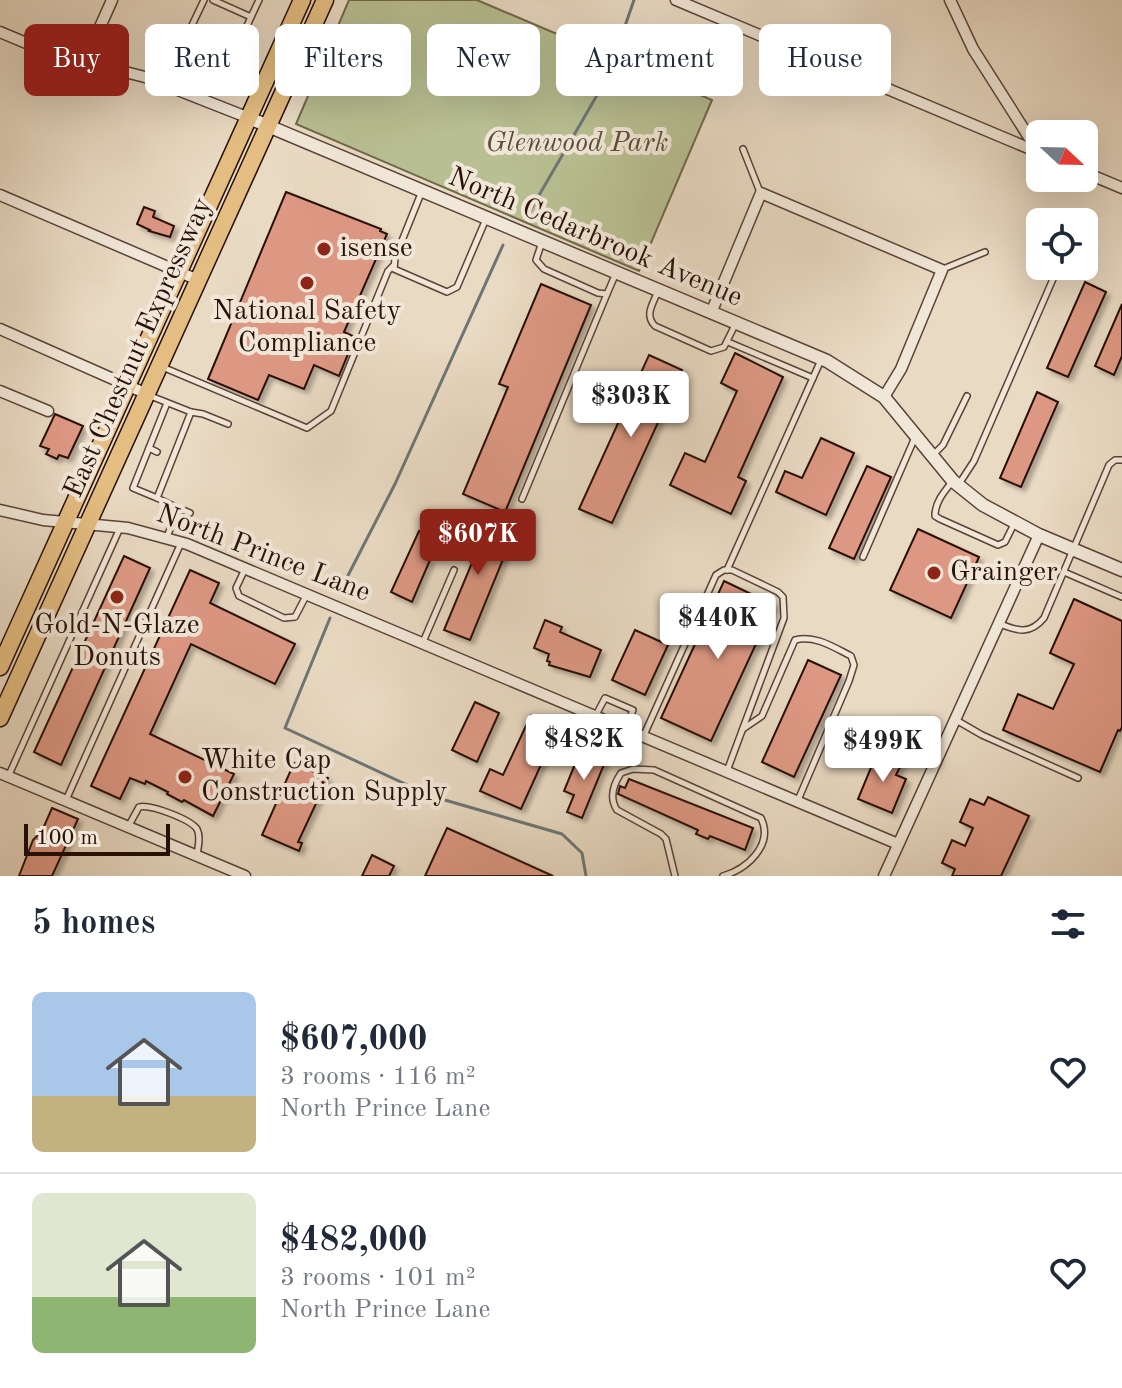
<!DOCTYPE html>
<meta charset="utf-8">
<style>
:root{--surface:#fff;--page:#f2f2f3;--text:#1f2937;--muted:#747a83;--line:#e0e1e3;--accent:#8f2418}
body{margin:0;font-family:"Old Standard TT",serif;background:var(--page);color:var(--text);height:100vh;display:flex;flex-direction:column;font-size:30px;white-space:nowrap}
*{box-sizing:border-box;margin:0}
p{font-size:26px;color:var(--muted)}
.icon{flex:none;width:44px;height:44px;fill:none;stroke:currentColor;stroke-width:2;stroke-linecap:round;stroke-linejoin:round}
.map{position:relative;height:876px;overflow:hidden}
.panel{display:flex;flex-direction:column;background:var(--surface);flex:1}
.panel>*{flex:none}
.banner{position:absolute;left:24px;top:24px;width:1074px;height:72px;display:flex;gap:16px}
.needle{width:52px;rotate:112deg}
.tools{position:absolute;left:1026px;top:120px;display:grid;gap:16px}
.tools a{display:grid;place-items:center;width:72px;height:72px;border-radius:12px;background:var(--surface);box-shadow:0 8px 32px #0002;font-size:40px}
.scale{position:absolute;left:24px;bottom:20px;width:146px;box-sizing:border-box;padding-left:8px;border:4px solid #291107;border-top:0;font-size:22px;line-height:28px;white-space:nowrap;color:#291107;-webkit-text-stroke:6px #f1e7d8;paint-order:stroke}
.price{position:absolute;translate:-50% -68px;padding:0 18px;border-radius:8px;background:#fff;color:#222;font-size:26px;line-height:52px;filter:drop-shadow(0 2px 4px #0008)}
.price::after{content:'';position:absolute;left:50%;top:48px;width:24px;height:18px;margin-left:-12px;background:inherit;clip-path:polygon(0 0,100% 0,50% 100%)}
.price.current{background:var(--accent);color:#fff}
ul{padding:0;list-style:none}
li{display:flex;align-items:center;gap:24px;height:200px;padding:0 32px}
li+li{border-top:2px solid var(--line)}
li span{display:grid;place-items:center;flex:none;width:224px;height:160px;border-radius:12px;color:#555}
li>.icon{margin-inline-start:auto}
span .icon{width:96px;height:96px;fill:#fffc;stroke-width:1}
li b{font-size:34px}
h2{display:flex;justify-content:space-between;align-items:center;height:96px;padding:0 32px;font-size:34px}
.chip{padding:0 28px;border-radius:12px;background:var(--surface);box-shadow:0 8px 32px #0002;font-size:28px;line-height:72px}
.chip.current{background:var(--accent);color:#fff}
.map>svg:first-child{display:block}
.green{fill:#b8bf92;stroke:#70684c;stroke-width:2}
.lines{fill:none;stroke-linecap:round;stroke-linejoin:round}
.stream{stroke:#6d7674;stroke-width:3}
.building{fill:#dd9883;stroke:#291107;stroke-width:2;filter:url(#shadow)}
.service-casing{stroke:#594336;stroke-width:8}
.minor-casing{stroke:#594336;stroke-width:13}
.tertiary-casing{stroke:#594336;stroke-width:15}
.primary-casing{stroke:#291107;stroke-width:19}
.service{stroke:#f1e7d8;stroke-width:5}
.minor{stroke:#f1e7d8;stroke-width:10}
.tertiary{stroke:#f1e7d8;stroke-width:12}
.primary{stroke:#e4bd82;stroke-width:16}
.poi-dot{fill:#8f2418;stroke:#f1e7d8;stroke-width:3}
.labels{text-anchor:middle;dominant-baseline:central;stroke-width:8;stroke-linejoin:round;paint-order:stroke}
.park-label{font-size:28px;font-style:italic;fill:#5b4e38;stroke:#f1e7d8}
.street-label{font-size:28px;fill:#291107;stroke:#f1e7d8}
.poi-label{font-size:28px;fill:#291107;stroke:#f1e7d8;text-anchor:start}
</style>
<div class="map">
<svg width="1122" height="876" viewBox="0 0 1122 876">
<defs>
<filter id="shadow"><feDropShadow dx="4" dy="4" stdDeviation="2" flood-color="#0004"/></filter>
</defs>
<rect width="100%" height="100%" fill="#e9dac3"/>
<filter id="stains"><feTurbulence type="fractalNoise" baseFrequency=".0025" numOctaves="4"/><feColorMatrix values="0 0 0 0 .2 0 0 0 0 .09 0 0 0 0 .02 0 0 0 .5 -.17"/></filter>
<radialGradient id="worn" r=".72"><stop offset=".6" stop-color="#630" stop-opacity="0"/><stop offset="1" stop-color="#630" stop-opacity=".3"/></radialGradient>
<!-- green -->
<polygon class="green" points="349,0 477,0 712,100 639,271 296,124"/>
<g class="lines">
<!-- stream -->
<g class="stream">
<polyline points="527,216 607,78 634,0"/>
<polyline points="339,593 395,484 503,245"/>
<polyline points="330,618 285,728 431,796 562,834 582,853 586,876"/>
</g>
</g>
<!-- building -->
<g class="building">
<polygon points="286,192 381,229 380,231 387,234 344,332 355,337 339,376 314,365 304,389 269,375 258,400 208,379"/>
<polygon points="144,207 155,211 153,217 174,226 170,237 149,231 150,230 137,224"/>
<polygon points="1085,282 1106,292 1068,377 1047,368"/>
<polygon points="541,284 591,305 505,512 463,494 508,387 499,384"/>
<polygon points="1122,304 1122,356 1114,375 1095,366"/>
<polygon points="735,353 783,377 738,477 746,481 731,514 670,485 685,453 705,462 737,391 721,383"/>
<polygon points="649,355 682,370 612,523 579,509"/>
<polygon points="1037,392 1058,402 1021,487 1000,478"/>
<polygon points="55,414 83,426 68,458 59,455 57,459 46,454 49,449 40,446"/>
<polygon points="821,438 854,453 826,515 776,492 785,471 802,478"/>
<polygon points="867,466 891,477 854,559 829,548"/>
<polygon points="476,520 513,535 470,640 444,630 474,558 462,553"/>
<polygon points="918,529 979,557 951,618 890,590"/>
<polygon points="419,531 432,537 423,557 430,560 412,602 391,592"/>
<polygon points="124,556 150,568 61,765 34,752"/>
<polygon points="190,570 219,583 210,603 295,644 275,684 191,644 150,734 234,774 213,816 184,800 182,802 167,794 168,792 146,781 145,784 130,778 120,799 91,786"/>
<polygon points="724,581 774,605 711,741 661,718"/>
<polygon points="1074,599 1122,621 1122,727 1120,731 1118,730 1100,772 1003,730 1018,694 1053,709 1074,664 1050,653"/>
<polygon points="545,620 562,627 560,632 601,650 590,677 549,665 550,662 547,661 549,654 534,648"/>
<polygon points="635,630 668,645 645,695 612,680"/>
<polygon points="808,660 841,675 794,777 762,762"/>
<polygon points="475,702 499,713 477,762 452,750"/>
<polygon points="531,715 558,727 521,809 480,791 490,769 503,775"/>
<polygon points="583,750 604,759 605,762 582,818 567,812 574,795 564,791 580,752"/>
<polygon points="877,753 902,763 896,775 906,779 892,813 858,799"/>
<polygon points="294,763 328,778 298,842 302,843 299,851 262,835"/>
<polygon points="629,779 753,828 745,850 710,836 708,839 696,834 698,830 618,794 620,786 625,788"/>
<polygon points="988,797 1029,816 1001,876 952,876 955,869 942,863 952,840 965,846 973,828 960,822 970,799 984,805"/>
<polygon points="52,808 78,819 52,876 19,876 33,840 42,831"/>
<polygon points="447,828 553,876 425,876"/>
<polygon points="372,855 394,866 389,876 362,876"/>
</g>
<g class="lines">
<defs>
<g id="service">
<polyline points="213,0 251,17 259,0"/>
<polyline points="237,41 240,49"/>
<polyline points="190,58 184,42 204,0"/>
<polyline points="246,64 251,59 254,50 246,33"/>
<polyline points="184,76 202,80 246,64 243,57"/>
<polyline points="179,89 190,58 237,41 242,37 251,17"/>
<polyline points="743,149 760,192"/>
<polyline points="422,191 395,258 394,269 447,292 457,287 486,219"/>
<polyline points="542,242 536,260 544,269 598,293 607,294 616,273"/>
<polyline points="943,269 985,252"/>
<path d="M658,291C653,304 644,315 655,326L711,351L724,347L736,323"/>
<polyline points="728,342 813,378"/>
<polyline points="160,366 307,428 331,411 388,271 394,265"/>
<polyline points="148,395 191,412 157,498 178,508 167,537"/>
<polyline points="191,412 203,414 228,424"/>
<polyline points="149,448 157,452"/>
<polyline points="933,455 943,445 967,396"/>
<path d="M952,482C944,492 935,502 935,516L940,519L998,545L1005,542L1014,524"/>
<polyline points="959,484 974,461 1053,279"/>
<polyline points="157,498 133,488 167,403"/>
<polyline points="522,499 607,294"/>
<polyline points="178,508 190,513"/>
<polyline points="863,557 916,435"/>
<polyline points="245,569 236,588 239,596 284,618 295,617 306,596"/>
<polyline points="727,570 821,360"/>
<polyline points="1064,572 1122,597"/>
<path d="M1000,624C1018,631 1030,635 1044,618L1109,465L1115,460H1122"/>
<polyline points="423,642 454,570"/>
<polyline points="596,715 605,698 633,710 626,728"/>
<polyline points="956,720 982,735 1078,778"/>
<path d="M743,729L762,716L795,640C816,635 833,647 851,656L854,665L849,681L798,800"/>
<polyline points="644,735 716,575 724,570 732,570 778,592 783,597 784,618 727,771"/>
<polyline points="8,777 120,528"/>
<polyline points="66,800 181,543"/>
<path d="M128,827L139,807C150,804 190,819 197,829C201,837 198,847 197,855"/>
<path d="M675,876L666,839L661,834L617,810C609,798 613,785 621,773L633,769L654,770L761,818C774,845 747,869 723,876"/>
</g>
<g id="minor">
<polyline points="676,0 1040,153"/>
<polyline points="950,0 973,49 1039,153"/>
<polyline points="0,32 50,53 145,77 249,118"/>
<polyline points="84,63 112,0"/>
<polyline points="1084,172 1122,188"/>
<polyline points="0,195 198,280"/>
<polyline points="711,313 761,193 942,270 901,369 884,397"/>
<polyline points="0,329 147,394"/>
<polyline points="0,391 48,411"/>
<polyline points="0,510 43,520 128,528 187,544 898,844"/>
<polyline points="0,773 245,876"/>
<polyline points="884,876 1039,535"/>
</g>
<polyline id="tertiary" points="249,118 827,361 884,397 953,481 983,505 1039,535 1122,570"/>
<g id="primary">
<polyline points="0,667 302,0"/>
<polyline points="0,718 325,0"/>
</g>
</defs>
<!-- service casing -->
<use href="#service" class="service-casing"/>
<!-- minor casing -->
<use href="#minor" class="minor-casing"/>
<!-- tertiary casing -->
<use href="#tertiary" class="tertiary-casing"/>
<!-- primary casing -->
<use href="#primary" class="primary-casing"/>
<!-- service -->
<use href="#service" class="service"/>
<!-- minor -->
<use href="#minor" class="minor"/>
<!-- tertiary -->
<use href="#tertiary" class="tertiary"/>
<!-- primary -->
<use href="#primary" class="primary"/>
</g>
<!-- markers -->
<g class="poi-dot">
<circle cx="324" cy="249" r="8"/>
<circle cx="307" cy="283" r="8"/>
<circle cx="934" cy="573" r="8"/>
<circle cx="117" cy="597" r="8"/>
<circle cx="185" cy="777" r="8"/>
</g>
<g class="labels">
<!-- park labels -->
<g class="park-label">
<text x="577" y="144">Glenwood Park</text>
</g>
<!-- street labels -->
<g class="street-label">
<text transform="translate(595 238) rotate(23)">North Cedarbrook Avenue</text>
<text transform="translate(139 348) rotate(-66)">East Chestnut Expressway</text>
<text transform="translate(263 554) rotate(21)">North Prince Lane</text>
</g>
<!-- poi labels -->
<g class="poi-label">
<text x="340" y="249">isense</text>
<text x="307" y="312" text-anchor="middle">National Safety<tspan x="307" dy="32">Compliance</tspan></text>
<text x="950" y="573">Grainger</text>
<text x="117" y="626" text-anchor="middle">Gold-N-Glaze<tspan x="117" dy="32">Donuts</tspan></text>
<text x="201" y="761">White Cap<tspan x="201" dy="32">Construction Supply</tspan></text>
</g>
</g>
<rect width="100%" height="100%" filter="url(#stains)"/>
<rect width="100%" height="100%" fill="url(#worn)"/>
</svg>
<div class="tools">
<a><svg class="needle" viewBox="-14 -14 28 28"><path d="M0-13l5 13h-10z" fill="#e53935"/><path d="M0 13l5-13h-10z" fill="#747a83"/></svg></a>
<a><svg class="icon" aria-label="locate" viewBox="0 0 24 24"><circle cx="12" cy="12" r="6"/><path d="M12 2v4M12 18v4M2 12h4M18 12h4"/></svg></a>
</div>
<div class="scale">100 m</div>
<b class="price" style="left:631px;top:439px">$303K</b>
<b class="price current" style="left:478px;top:577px">$607K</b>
<b class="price" style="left:718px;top:661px">$440K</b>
<b class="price" style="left:584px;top:782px">$482K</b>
<b class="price" style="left:883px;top:784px">$499K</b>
<div class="banner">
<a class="chip current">Buy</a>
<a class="chip">Rent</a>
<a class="chip">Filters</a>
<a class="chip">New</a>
<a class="chip">Apartment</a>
<a class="chip">House</a>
</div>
</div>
<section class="panel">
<h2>5 homes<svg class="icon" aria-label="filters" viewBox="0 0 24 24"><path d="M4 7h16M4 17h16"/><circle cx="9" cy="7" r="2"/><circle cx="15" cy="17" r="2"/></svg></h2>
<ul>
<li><span style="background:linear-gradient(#a9c7e8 65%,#c2b280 0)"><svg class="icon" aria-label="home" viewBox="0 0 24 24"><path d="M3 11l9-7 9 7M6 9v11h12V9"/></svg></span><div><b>$607,000</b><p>3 rooms · 116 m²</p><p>North Prince Lane</p></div><svg class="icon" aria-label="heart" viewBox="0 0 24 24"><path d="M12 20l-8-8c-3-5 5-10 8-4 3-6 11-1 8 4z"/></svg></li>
<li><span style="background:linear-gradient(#dfe7d0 65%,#8fb573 0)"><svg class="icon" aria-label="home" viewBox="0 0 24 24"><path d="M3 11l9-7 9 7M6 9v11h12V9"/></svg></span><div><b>$482,000</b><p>3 rooms · 101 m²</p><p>North Prince Lane</p></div><svg class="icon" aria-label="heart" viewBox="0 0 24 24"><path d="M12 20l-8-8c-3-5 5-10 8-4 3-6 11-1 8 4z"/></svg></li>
</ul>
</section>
